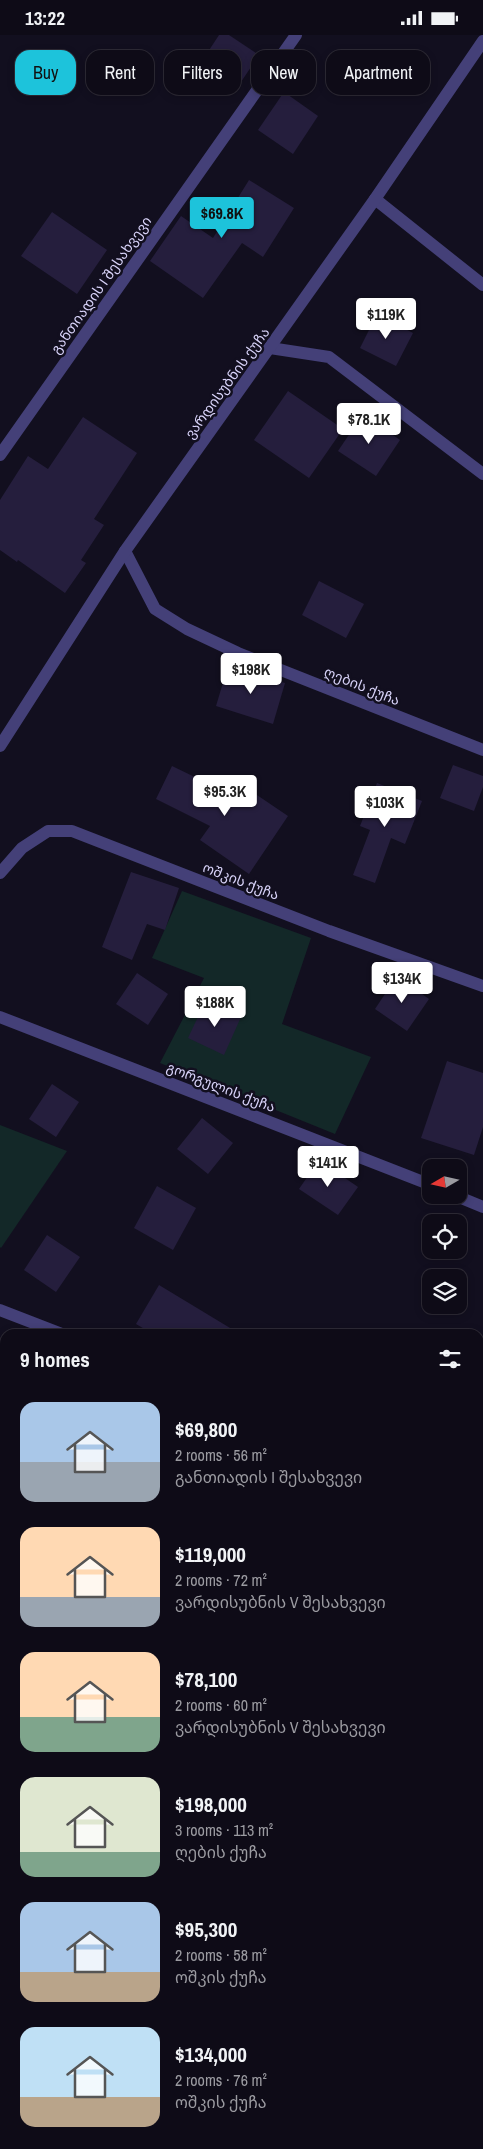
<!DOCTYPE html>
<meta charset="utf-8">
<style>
:root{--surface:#0e0b17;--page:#1c1924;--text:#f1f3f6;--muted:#9b9ba1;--line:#2e2b36;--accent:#1dc3db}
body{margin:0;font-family:"Archivo Narrow","Noto Sans Georgian",sans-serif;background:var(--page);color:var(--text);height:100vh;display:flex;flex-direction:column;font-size:19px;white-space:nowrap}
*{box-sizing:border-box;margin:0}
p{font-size:16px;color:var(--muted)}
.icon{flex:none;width:28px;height:28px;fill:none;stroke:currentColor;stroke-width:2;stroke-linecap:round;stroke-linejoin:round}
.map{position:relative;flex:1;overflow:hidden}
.panel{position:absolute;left:0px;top:1294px;width:484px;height:821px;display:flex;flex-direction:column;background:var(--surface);border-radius:15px 15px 0 0;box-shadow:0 2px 8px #0003,0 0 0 1px var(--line)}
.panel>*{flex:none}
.banner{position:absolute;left:15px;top:15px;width:454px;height:45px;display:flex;gap:10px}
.needle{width:32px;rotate:261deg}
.fabs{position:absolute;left:422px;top:1124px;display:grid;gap:10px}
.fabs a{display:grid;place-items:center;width:45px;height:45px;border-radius:10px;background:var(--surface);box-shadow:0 2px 8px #0003,0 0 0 1px var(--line);font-size:25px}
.price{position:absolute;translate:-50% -42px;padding:0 11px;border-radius:5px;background:#fff;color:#222;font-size:16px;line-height:32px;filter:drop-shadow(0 1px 2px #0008)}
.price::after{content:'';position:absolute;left:50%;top:30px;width:15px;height:11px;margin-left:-8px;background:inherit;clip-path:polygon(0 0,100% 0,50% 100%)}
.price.active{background:var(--accent);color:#111}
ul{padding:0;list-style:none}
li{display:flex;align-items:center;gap:15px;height:125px;padding:0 20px}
li span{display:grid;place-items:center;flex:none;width:140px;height:100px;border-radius:15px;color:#555}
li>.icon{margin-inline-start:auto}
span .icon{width:60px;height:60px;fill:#fffc;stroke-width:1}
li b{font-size:21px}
h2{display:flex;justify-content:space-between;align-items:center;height:60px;padding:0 20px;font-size:21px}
.pill{padding:0 18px;border-radius:15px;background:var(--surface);box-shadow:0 2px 8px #0003,0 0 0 1px var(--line);font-size:18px;line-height:45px}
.pill.active{background:var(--accent);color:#111}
.status{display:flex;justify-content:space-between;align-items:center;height:35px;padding:0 25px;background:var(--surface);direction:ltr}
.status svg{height:14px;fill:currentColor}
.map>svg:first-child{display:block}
.green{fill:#132828}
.building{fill:#251e3d}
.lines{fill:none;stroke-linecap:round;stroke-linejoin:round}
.minor{stroke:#444078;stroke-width:12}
.labels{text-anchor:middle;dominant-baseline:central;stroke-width:5;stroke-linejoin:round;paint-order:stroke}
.street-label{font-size:14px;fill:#d8d3f9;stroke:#120f1f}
</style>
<div class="status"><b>13:22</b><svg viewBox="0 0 49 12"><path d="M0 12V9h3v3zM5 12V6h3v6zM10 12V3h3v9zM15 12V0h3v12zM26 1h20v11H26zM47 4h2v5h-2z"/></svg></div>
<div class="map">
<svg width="483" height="2114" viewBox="0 0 483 2114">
<rect width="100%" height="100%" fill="#120f1f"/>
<!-- green -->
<g class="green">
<polygon points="182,856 311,903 282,989 371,1022 335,1099 160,1028 204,943 152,923"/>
<polygon points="0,1090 67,1116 1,1213 0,1212"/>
</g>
<!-- building -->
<g class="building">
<polygon points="219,0 229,0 259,20 239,50 202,26"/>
<polygon points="284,57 318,81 293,119 258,95"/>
<polygon points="249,145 294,173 263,222 242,208 203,263 150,226 181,181 213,203"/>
<polygon points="52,177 107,215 77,259 21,221"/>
<polygon points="377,279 413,298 396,331 360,313"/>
<polygon points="288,356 343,394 309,443 254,405"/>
<polygon points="363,379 400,405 376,441 338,416"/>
<polygon points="83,382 137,418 94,484 104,490 81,525 86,528 65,558 18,525 17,527 0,515 0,465 28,421 48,434"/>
<polygon points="319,546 364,569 346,603 302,580"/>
<polygon points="228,631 285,648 273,689 216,671"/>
<polygon points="453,730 483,741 483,752 474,776 440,763"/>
<polygon points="172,731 230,759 238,747 288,781 249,839 200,805 210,791 156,764"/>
<polygon points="377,748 422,766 405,809 391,803 375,848 353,840 370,795 360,791"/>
<polygon points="131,837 179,853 165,895 147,889 132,925 102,912"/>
<polygon points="137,938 168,959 148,990 116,969"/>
<polygon points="397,941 429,964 407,996 375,974"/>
<polygon points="206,965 241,982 224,1020 188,1003"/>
<polygon points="447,1026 483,1038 483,1092 474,1120 421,1103"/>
<polygon points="52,1049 79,1067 56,1102 29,1084"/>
<polygon points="202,1083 233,1108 208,1139 177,1114"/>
<polygon points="319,1125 358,1152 338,1180 299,1154"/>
<polygon points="157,1151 196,1173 173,1215 134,1193"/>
<polygon points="47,1200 80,1222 56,1257 24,1235"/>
<polygon points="159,1250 240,1299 153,1299 136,1289"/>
</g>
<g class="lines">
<!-- minor -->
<g class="minor">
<polyline points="375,164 483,250"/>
<polyline points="270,313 329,322 483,439"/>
<polyline points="0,420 296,0"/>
<polyline points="125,516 155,574 187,594 238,618 483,715"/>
<polyline points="0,711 125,516 375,164 483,6"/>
<polyline points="0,838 22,813 48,796 72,796 329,896 483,951"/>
<polyline points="0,982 431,1150"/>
<polyline points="454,1160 483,1172"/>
<polyline points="0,1275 62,1299"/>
<polyline points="479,1463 483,1465"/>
<polyline points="0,1481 5,1483"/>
<polyline points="479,1739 483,1730"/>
<polyline points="0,1893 5,1887"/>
<polyline points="183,2114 186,2110"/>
</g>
</g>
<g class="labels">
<!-- street labels -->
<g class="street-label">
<text transform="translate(101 250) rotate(-55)">განთიადის I შესახვევი</text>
<text transform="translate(227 348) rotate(-54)">ვარდისუბნის ქუჩა</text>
<text transform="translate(362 651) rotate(22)">ღების ქუჩა</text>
<text transform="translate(241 846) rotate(21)">ოშკის ქუჩა</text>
<text transform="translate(221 1052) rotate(21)">გორგულის ქუჩა</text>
</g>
</g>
</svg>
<div class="fabs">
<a><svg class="needle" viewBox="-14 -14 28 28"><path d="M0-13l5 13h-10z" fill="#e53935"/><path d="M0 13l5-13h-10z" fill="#9b9ba1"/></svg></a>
<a><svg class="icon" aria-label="locate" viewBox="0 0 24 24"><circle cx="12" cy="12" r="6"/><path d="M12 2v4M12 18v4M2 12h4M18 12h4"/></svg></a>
<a><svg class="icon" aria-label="layers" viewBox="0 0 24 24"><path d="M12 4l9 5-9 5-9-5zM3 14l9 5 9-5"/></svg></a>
</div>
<b class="price active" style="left:222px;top:204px">$69.8K</b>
<b class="price" style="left:386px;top:305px">$119K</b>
<b class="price" style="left:369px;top:410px">$78.1K</b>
<b class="price" style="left:251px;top:660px">$198K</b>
<b class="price" style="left:225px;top:782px">$95.3K</b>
<b class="price" style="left:385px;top:793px">$103K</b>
<b class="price" style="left:402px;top:969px">$134K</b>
<b class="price" style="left:215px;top:993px">$188K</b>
<b class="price" style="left:328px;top:1153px">$141K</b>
<div class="banner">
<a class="pill active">Buy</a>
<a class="pill">Rent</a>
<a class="pill">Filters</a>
<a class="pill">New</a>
<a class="pill">Apartment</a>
</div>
<section class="panel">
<h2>9 homes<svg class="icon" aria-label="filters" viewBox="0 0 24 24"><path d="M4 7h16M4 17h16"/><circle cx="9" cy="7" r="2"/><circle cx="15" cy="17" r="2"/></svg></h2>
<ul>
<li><span style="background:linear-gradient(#a9c7e8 60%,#9aa5b1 0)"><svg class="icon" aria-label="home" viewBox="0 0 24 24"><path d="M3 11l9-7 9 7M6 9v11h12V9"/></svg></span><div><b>$69,800</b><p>2 rooms · 56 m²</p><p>განთიადის I შესახვევი</p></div></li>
<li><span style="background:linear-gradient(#ffd9b3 70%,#9aa5b1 0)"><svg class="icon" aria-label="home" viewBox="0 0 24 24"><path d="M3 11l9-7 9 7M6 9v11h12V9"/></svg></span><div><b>$119,000</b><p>2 rooms · 72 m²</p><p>ვარდისუბნის V შესახვევი</p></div></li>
<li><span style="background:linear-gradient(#ffd9b3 65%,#7fa58c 0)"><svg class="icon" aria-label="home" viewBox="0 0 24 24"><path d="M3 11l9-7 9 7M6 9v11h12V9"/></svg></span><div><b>$78,100</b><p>2 rooms · 60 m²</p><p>ვარდისუბნის V შესახვევი</p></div></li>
<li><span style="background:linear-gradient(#dfe7d0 75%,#7fa58c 0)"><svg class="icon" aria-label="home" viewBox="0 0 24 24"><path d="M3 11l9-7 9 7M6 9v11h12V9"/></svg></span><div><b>$198,000</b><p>3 rooms · 113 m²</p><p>ღების ქუჩა</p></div></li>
<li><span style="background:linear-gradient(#a9c7e8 70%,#b9a48a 0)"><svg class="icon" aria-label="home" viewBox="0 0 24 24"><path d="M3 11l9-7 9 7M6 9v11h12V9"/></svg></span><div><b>$95,300</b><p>2 rooms · 58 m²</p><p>ოშკის ქუჩა</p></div></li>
<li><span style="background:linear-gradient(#bfe0f5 70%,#b9a48a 0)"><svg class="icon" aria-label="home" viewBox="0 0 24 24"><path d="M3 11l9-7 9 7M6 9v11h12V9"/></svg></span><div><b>$134,000</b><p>2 rooms · 76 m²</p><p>ოშკის ქუჩა</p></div></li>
</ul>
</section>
</div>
